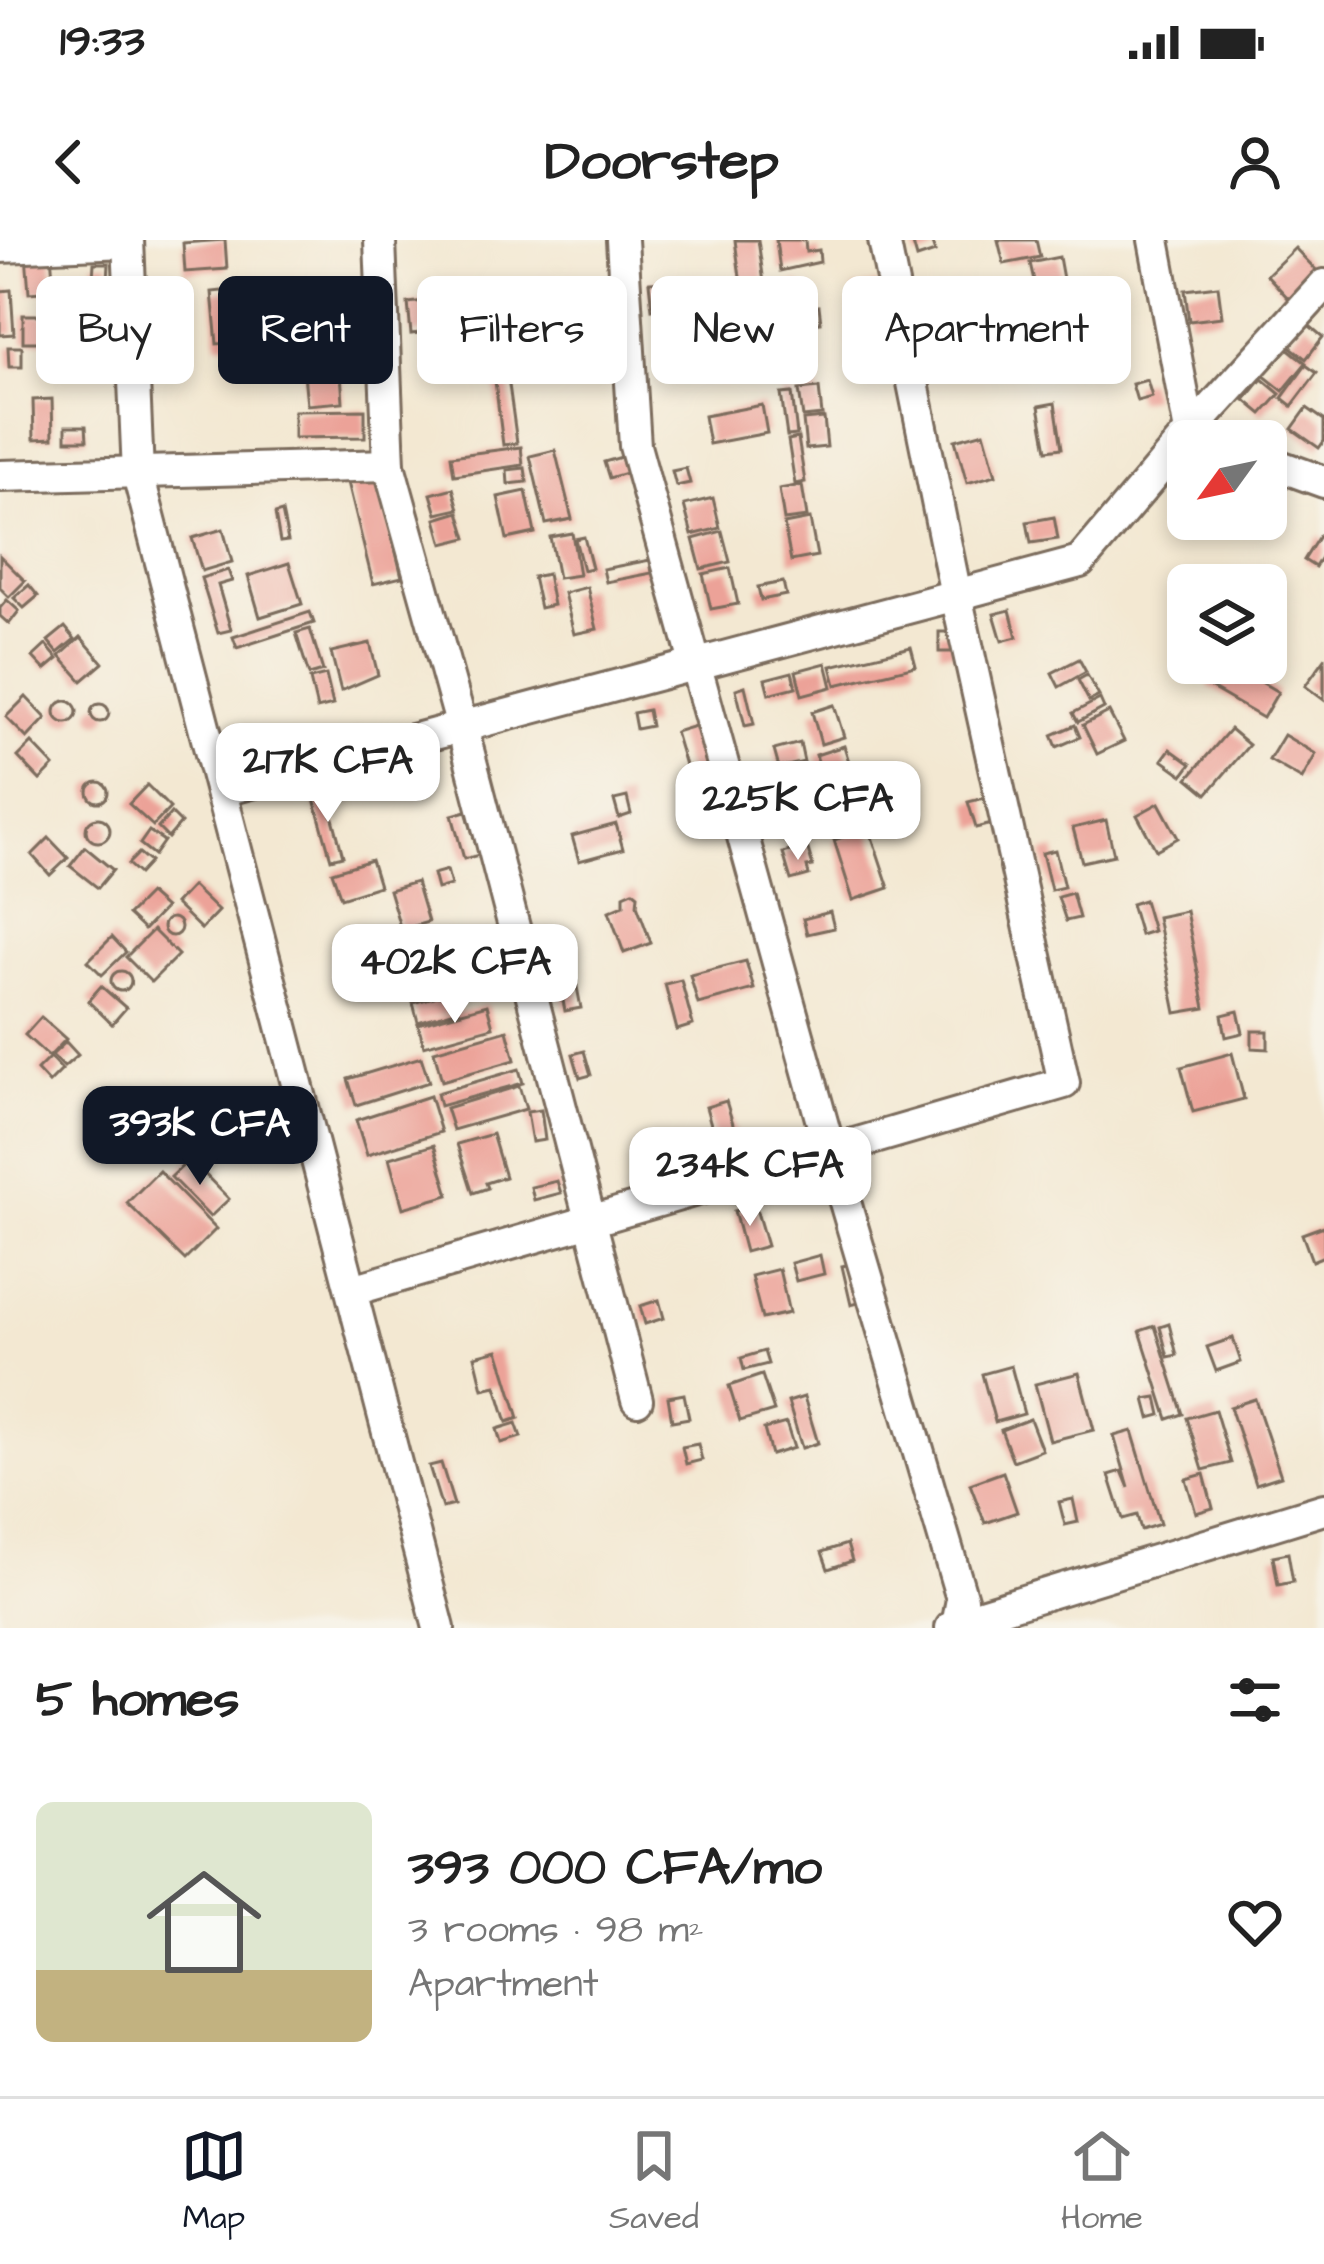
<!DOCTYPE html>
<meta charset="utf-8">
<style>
:root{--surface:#fff;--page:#f6f6f6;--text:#222;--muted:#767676;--line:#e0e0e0;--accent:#111827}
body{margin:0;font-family:"Architects Daughter",sans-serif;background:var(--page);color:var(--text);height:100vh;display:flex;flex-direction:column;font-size:45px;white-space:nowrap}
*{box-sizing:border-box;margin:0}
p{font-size:39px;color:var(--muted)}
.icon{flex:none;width:66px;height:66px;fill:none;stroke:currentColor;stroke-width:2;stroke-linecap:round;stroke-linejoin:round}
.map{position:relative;height:1388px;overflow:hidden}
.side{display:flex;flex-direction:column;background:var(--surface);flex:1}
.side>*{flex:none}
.banner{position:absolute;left:36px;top:36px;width:1254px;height:108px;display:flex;gap:24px}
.needle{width:78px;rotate:237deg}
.fabs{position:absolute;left:1167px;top:180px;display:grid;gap:24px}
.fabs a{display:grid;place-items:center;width:120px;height:120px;border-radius:18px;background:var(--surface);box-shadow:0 6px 18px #0003;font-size:60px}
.price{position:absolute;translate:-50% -102px;padding:0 27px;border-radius:24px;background:#fff;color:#222;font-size:39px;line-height:78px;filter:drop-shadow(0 3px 6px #0008)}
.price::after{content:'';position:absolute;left:50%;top:72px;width:36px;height:27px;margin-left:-18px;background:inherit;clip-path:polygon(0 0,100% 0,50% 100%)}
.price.current{background:var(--accent);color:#fff}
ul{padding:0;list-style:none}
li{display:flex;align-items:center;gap:36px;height:300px;padding:0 36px}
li+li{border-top:3px solid var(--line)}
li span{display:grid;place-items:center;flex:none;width:336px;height:240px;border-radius:18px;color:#555}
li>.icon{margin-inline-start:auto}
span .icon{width:144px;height:144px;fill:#fffc;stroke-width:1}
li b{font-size:51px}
h2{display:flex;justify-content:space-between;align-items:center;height:144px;padding:0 36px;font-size:51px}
.tag{padding:0 42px;border-radius:18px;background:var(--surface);box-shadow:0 6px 18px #0003;font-size:42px;line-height:108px}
.tag.current{background:var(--accent);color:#fff}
.status{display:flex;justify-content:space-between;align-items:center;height:84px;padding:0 60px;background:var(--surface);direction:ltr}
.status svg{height:33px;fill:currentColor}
header{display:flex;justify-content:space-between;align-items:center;height:156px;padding:0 36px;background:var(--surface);font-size:54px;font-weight:800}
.dock{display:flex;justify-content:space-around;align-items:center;height:168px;border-top:3px solid var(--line);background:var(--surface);font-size:33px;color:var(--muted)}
.dock a{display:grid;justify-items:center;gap:6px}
.dock .current{color:var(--accent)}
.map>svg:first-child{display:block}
.building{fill:#eca298}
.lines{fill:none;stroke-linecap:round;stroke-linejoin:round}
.minor-casing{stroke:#7b6c5d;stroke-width:36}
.minor{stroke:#fff;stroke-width:30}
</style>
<div class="status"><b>19:33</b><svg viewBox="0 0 49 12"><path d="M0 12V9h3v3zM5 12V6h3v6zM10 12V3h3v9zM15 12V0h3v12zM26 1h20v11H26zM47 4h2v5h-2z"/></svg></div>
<header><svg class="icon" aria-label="back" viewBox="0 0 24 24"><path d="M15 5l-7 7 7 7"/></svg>Doorstep<svg class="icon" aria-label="person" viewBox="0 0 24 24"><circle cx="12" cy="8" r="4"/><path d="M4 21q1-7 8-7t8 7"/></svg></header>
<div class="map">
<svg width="1324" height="1388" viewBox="0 0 1324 1388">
<rect width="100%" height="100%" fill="#f7f3e8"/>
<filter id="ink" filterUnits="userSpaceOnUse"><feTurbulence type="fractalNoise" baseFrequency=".00833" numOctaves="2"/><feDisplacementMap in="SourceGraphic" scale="24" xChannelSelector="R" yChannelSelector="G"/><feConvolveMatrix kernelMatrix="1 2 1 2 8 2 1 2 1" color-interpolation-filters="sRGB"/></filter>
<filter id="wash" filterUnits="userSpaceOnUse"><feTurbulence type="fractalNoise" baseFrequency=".004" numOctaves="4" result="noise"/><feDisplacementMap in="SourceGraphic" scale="48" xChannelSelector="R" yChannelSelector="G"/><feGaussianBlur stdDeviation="2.7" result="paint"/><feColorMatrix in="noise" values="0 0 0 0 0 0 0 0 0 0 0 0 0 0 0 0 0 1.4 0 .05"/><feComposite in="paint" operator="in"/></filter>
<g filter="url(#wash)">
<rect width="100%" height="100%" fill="#f3e8d2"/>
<g id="blocks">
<!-- building -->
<g class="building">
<polygon points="225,0 227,29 185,32 183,3"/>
<polygon points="735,0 758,0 767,64 744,67"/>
<polygon points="776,0 805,0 806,12 819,10 820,22 780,31"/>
<polygon points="931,0 935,12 917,18 913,4"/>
<polygon points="998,0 1036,0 1040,17 1004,24"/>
<polygon points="1295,8 1318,32 1289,59 1267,35"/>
<polygon points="51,13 54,51 29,53 26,14"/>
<polygon points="1059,17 1063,39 1035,45 1030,23"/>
<polygon points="94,23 109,23 107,56 92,55"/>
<polygon points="661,41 665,67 652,69 649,42"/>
<polygon points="800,43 802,59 778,63 776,47"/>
<polygon points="504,44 505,62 434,67 433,49"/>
<polygon points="877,44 880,57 856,62 853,49"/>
<polygon points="1218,46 1222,77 1189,81 1185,50"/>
<polygon points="512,47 522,47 523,73 512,73"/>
<polygon points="251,48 255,101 217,104 212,52"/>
<polygon points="11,50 14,94 0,95 0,51"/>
<polygon points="549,51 552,69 533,72 531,54"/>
<polygon points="425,61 428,92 411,94 408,63"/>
<polygon points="819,66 821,82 805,84 810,116 795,117 788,70"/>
<polygon points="769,68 778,124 756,128 746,72"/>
<polygon points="504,72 506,118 485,119 484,73"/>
<rect x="23" y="75" width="22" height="27"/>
<polygon points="1305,82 1323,97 1306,119 1287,104"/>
<polygon points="470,102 472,121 434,124 432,106"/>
<polygon points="8,107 22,107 22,127 9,127"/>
<polygon points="1286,107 1306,123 1283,151 1263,135"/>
<polygon points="340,120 343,162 307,165 303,123"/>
<polygon points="536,122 536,137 516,138 515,123"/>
<polygon points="506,123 517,203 503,205 493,125"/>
<polygon points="1306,125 1317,133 1292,166 1282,158"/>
<polygon points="1262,139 1280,154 1262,174 1245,160"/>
<polygon points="1147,140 1152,157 1137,161 1132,144"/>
<polygon points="819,148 822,175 803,177 799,150"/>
<polygon points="792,153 797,195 787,196 781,154"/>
<polygon points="52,159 53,198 34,199 33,160"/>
<polygon points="1055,163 1062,208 1047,210 1039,166"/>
<polygon points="762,165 767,193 709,204 704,176"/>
<polygon points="1307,168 1324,180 1324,201 1319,208 1292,189"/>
<polygon points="365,170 365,197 294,198 294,171"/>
<polygon points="824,178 827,207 806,209 803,180"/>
<polygon points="66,186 86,186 87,200 66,200"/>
<polygon points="984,192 996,235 967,243 955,200"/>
<polygon points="798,198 805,242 795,244 788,200"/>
<polygon points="521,207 523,225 454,235 451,216"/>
<polygon points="555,210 572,279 546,284 530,216"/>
<polygon points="621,217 626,233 609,238 604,222"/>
<polygon points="525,228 527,242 508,244 507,230"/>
<polygon points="686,228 690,243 676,246 672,231"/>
<polygon points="377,234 402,337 373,344 348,242"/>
<polygon points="802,245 807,277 784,280 779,249"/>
<polygon points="453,248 459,269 437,274 431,254"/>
<polygon points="526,251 535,293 507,299 498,257"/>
<polygon points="713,258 720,288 692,295 684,265"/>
<polygon points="282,272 288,301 280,302 275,274"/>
<polygon points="459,272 467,298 443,304 436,279"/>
<polygon points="1054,277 1058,299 1031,303 1027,282"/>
<polygon points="810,279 817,316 791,321 784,284"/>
<polygon points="223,289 232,322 202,331 192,298"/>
<polygon points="722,291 730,322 701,329 693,299"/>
<polygon points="572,293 579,335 558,338 550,297"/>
<polygon points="1319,296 1324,299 1324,312 1315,327 1304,320"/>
<polygon points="584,297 592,328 583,330 575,299"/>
<polygon points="0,316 25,341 9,357 0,348"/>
<polygon points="650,320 652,333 606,342 603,329"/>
<polygon points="289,323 302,364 260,377 248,336"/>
<polygon points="730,328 738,364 711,369 703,334"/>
<polygon points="228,330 232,341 218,345 231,390 218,393 201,338"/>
<polygon points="547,334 553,365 540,368 533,337"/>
<polygon points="783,342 786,355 761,360 758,347"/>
<polygon points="29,345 38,356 24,368 14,358"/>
<polygon points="587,347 597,389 574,394 564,353"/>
<polygon points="7,360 19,371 9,384 0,376 0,368"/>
<polygon points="1010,370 1017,397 1002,401 994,374"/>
<polygon points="310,372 314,383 237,408 233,397"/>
<polygon points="65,387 75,399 58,413 48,401"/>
<polygon points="310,389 323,431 309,435 296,393"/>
<rect x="939" y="392" width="15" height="20"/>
<polygon points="81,397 103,423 82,441 60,416"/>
<polygon points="370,403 378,435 341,451 331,412"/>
<polygon points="46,405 58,419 45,430 33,417"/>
<polygon points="911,407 916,426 836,445 831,426"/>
<polygon points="1079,419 1086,432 1059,447 1052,433"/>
<polygon points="1324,420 1324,460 1305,446"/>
<polygon points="826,423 832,447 802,455 796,431"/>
<polygon points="1221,423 1229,423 1278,452 1263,478 1208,446"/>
<polygon points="792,432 796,447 769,454 765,439"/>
<polygon points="326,435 333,465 317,469 310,439"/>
<polygon points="1087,435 1099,456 1089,461 1078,440"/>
<polygon points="745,446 754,484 745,486 736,449"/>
<polygon points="26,457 46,478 27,498 6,477"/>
<polygon points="1100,459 1104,468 1078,482 1073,473"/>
<circle cx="66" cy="472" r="11"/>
<circle cx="100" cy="473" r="9"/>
<polygon points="834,465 844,497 821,504 812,472"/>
<polygon points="648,470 651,486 636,489 633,473"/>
<polygon points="1109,472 1124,501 1097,514 1083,485"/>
<polygon points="698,485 727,579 703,585 675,492"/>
<polygon points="1075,485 1080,497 1057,507 1052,495"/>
<polygon points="1230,489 1249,505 1207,554 1188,538"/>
<polygon points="1284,495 1316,514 1302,539 1269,520"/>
<polygon points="32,503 54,526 40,540 18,517"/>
<polygon points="800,503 804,522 779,528 774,510"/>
<polygon points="844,506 863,566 835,575 816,515"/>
<polygon points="1170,509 1191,524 1183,535 1162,520"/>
<circle cx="98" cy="552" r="10"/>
<polygon points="147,545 170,568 153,586 129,564"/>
<polygon points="326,552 343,616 331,619 313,555"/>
<polygon points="627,557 631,574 619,578 614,560"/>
<polygon points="984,558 992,584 976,588 968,562"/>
<polygon points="1159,563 1178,598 1156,610 1137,575"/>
<polygon points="466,571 479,615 464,619 452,575"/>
<polygon points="171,573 181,583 168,598 158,588"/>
<circle cx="98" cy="590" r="12"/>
<polygon points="1106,580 1114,615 1082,622 1073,588"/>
<polygon points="616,584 623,609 579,621 572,596"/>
<polygon points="869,588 889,648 853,660 834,600"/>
<polygon points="149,591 164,601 154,615 140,604"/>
<polygon points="49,598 68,618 50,635 32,615"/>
<polygon points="807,606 813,626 807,627 809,635 791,640 783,613"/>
<polygon points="85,607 113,630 98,648 70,626"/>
<polygon points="1055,610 1064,647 1051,650 1042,613"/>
<polygon points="139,613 150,622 139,634 128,624"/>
<polygon points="371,620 379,646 341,658 332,632"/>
<polygon points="447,630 451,645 437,649 433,634"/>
<polygon points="416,642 428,682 401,690 389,650"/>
<polygon points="192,646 218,671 201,689 175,664"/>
<polygon points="633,651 638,655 637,665 651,703 624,713 609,671 624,665 624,655"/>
<polygon points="1072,653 1079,678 1066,681 1058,657"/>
<polygon points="149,654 165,668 144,690 128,675"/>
<polygon points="1144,660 1153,691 1140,695 1131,664"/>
<polygon points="1186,671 1205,768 1176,773 1157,677"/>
<polygon points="830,672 834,688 807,694 803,679"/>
<circle cx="172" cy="687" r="9"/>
<polygon points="153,690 178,715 151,742 126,717"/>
<polygon points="112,697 126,712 102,735 88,721"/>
<polygon points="746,721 754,749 698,764 690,735"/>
<circle cx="121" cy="741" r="10"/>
<polygon points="574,731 581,768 565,771 558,734"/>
<polygon points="681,740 693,785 677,790 665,744"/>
<polygon points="101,746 126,768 112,784 88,761"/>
<polygon points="454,751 459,770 418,782 413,763"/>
<polygon points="487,765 493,787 424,806 418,784"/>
<polygon points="1238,771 1243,793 1226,797 1222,775"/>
<polygon points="41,777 66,799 49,817 25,795"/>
<polygon points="507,790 515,820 442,841 434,811"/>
<polygon points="1252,791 1268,791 1268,809 1252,808"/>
<polygon points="66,802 78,815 64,827 52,815"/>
<polygon points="584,811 591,835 580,838 573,814"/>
<polygon points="1232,813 1244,859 1193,872 1181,827"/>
<polygon points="50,817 62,830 49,843 37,830"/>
<polygon points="421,817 429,842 356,865 348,839"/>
<polygon points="519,829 523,843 440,866 437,853"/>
<polygon points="519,846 526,869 453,890 446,868"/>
<polygon points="430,856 441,892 367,915 356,880"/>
<polygon points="726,861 738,900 717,906 706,867"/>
<polygon points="541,870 545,900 532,902 527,872"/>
<polygon points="492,894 505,937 486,943 488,948 473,953 457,904"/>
<polygon points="434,905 449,955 403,968 389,918"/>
<polygon points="190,919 229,959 210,977 171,937"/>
<polygon points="159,931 216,989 185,1020 127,963"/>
<polygon points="783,936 787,951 744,963 740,949"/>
<polygon points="557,941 561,953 534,960 531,947"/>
<polygon points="755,965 767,1006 745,1012 734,971"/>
<polygon points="1324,986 1324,1016 1312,1021 1302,994"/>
<polygon points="820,1015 824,1034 796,1041 791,1023"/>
<polygon points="851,1024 866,1061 851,1065 842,1026"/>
<polygon points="779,1029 789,1073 762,1079 751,1036"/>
<polygon points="659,1060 664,1078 645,1084 640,1066"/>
<polygon points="1169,1084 1177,1115 1168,1117 1160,1087"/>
<polygon points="1155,1086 1183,1174 1168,1179 1140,1091"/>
<polygon points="1233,1098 1241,1122 1216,1131 1207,1107"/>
<polygon points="498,1110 519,1178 507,1182 496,1146 483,1149 475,1116"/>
<polygon points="764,1111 768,1124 744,1130 741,1118"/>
<polygon points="1011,1126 1024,1174 995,1182 982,1134"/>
<polygon points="1079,1133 1094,1190 1050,1201 1035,1144"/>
<polygon points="762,1135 774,1171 740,1181 729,1146"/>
<polygon points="684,1154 689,1178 672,1181 668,1157"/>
<polygon points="804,1157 818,1203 802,1208 788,1162"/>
<polygon points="1157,1157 1161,1175 1150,1178 1145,1159"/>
<polygon points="1255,1159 1281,1236 1256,1244 1230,1167"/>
<polygon points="1215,1170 1231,1223 1203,1230 1187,1178"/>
<polygon points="1030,1179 1042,1210 1013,1221 1001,1190"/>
<polygon points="516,1183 521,1197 501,1203 497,1189"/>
<polygon points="786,1183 794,1208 771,1215 764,1189"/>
<polygon points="1132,1191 1160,1284 1141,1290 1137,1275 1123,1279 1109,1235 1122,1231 1129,1248 1114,1196"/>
<polygon points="698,1204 702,1220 686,1224 682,1207"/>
<polygon points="441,1223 454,1265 442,1268 429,1226"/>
<polygon points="1003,1232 1017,1272 985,1283 970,1244"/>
<polygon points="1204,1234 1213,1268 1196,1273 1186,1239"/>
<polygon points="1073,1259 1078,1282 1065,1285 1059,1262"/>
<polygon points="847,1304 852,1321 828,1329 822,1312"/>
<polygon points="1288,1313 1293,1342 1278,1345 1273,1316"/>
</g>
</g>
</g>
<g filter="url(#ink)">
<use href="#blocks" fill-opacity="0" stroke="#7b6c5d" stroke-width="3"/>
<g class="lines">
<defs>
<g id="minor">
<polyline points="128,0 138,234 439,1388"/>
<polyline points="380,0 389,225 462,487 637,1160"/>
<polyline points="622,0 635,206 830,911 962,1359 958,1381 951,1388"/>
<polyline points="0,7 128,2"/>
<polyline points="1214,201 1190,192 1324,45"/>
<polyline points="1266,221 1324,242"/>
<polyline points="0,236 389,225"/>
<polyline points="221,551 1080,322 1190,192 1154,0"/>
<polyline points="353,1050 1064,843 956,355 884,0"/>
<polyline points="958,1381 1324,1269"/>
</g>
</defs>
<!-- minor casing -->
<use href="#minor" class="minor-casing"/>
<!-- minor -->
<use href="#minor" class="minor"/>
</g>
</g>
</svg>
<div class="fabs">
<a><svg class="needle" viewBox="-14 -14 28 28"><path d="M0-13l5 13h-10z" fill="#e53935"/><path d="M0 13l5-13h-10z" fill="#767676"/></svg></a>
<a><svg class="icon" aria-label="layers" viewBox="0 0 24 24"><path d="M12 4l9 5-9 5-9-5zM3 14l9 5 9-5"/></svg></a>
</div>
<b class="price" style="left:328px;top:585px">217K CFA</b>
<b class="price" style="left:798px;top:623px">225K CFA</b>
<b class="price" style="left:455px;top:786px">402K CFA</b>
<b class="price current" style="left:200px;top:948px">393K CFA</b>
<b class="price" style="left:750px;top:989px">234K CFA</b>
<div class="banner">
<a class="tag">Buy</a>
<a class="tag current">Rent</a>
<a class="tag">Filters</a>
<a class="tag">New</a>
<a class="tag">Apartment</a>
</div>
</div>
<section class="side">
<h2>5 homes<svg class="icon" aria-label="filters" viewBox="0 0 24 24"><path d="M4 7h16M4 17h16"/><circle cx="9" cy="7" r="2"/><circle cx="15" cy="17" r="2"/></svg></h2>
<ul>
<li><span style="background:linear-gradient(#dfe7d0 70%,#c2b280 0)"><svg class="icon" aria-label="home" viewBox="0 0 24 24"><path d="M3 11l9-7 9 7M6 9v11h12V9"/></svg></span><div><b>393 000 CFA/mo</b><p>3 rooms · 98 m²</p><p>Apartment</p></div><svg class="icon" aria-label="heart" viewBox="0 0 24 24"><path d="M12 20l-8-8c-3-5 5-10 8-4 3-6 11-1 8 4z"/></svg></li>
</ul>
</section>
<nav class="dock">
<a class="current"><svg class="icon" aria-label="map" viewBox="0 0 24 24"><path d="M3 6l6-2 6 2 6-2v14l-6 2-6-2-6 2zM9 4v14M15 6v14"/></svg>Map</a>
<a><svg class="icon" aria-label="saved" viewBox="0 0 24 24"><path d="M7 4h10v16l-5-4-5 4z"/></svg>Saved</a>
<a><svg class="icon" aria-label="home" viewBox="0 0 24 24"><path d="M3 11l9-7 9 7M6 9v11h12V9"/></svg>Home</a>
</nav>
